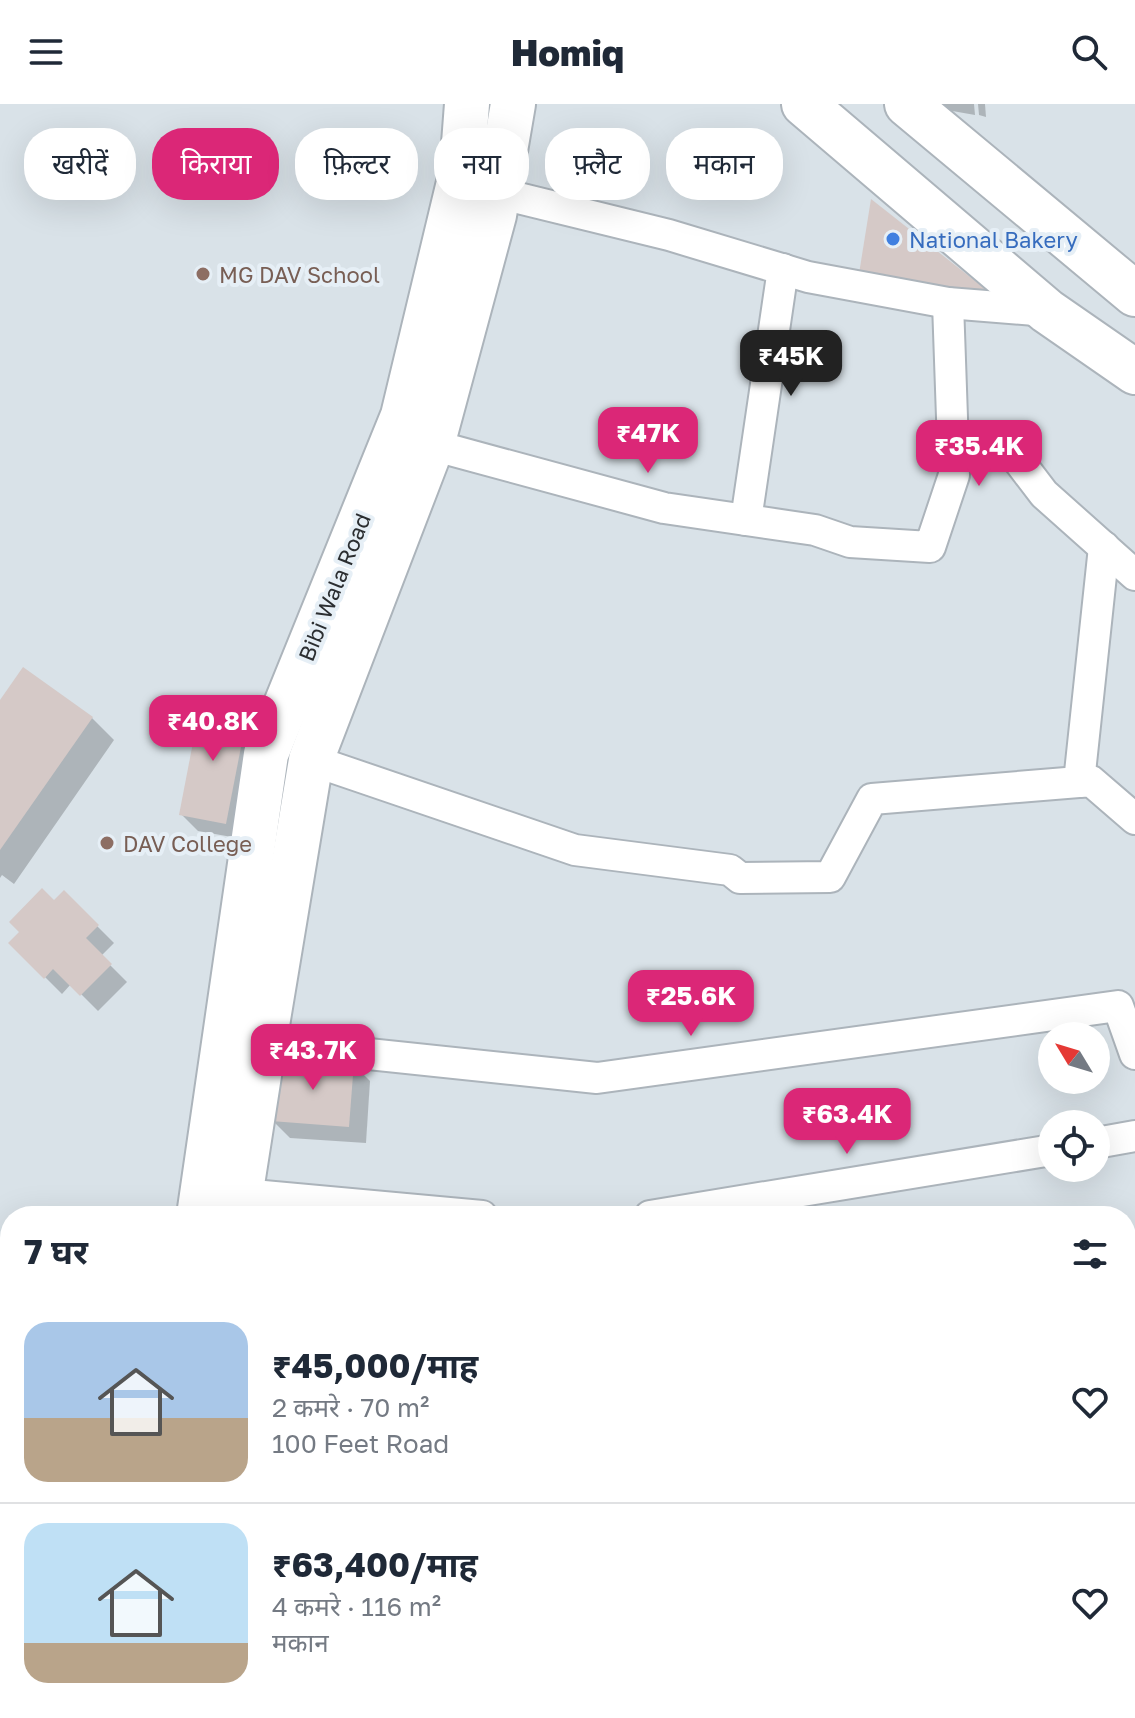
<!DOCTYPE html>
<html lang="hi">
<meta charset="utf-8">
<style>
:root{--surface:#fff;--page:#f2f2f3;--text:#1f2937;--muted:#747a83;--line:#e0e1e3;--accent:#db2777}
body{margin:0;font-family:"Golos Text","Noto Sans Devanagari",sans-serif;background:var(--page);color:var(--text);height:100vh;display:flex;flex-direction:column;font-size:30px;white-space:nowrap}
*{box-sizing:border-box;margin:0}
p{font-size:26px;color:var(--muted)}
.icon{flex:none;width:44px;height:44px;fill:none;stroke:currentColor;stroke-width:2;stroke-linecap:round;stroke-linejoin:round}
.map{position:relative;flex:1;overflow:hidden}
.side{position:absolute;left:0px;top:1102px;width:1136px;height:512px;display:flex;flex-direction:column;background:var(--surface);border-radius:32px 32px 0 0;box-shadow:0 8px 32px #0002}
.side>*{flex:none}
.banner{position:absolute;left:24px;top:24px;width:1088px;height:72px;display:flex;gap:16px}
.needle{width:52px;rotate:308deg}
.buttons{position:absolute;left:1038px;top:918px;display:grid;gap:16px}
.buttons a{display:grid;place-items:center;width:72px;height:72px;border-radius:50%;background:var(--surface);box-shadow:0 8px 32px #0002;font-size:40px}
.price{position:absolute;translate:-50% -68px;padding:0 18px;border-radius:16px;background:var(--accent);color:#fff;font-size:26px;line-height:52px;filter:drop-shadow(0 2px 4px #0008)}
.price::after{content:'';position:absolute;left:50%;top:48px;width:24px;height:18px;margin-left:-12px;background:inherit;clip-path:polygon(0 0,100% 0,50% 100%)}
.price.on{background:#222;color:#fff}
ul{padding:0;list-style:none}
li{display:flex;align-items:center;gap:24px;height:200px;padding:0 24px}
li+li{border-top:2px solid var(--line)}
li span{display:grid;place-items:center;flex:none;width:224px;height:160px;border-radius:24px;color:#555}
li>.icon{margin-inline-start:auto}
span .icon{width:96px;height:96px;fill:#fffc;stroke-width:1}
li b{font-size:34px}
h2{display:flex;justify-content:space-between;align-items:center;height:96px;padding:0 24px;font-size:34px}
.pill{padding:0 28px;border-radius:32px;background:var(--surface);box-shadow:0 8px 32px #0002;font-size:28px;line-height:72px}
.pill.on{background:var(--accent);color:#fff}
header{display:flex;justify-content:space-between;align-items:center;height:104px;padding:0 24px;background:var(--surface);font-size:36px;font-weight:800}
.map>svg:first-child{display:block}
.shadow{fill:#0003}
.building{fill:#d5c9c7}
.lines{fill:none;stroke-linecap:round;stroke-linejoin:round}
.minor-casing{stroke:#acb4bb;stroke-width:34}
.secondary-casing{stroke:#acb4bb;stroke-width:48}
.trunk-casing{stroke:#acb4bb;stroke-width:48}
.minor{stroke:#fff;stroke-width:30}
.secondary{stroke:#fff;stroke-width:44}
.trunk{stroke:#fff;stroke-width:44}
.shop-dot{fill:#3f7fe0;stroke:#e6eff6;stroke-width:3}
.education-dot{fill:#8d6e63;stroke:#e6eff6;stroke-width:3}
.labels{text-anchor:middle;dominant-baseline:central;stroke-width:8;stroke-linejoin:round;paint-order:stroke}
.shop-label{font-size:22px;fill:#366cbe;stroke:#e6eff6;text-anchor:start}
.education-label{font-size:22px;fill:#785e54;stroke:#e6eff6;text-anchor:start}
.street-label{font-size:22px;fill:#2b2e31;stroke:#e6eff6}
</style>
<header><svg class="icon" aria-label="menu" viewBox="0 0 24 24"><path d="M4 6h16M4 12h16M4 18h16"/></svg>Homiq<svg class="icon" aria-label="search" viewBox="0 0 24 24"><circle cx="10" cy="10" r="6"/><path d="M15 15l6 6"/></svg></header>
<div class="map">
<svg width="1135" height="1614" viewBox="0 0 1135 1614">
<rect width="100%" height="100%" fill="#d9e2e8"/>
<!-- shadow -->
<g class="shadow">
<polygon points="936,0 974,0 975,11 941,5"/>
<polygon points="978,0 985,0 986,13 979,11"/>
<polygon points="0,599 92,614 114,636 14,780 2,771 0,774"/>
<polygon points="247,608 264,625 243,735 198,727 181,710"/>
<polygon points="64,789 114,839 101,852 127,878 98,907 71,880 62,890 11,839"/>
<polygon points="353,960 370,977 366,1039 290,1034 273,1017"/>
</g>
<!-- building -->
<g class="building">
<polygon points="871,95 993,191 858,176"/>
<polygon points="23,563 93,613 0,746 0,596"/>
<polygon points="201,597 248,607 226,720 179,711"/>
<polygon points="42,784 54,796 64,786 99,821 86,834 112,860 80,892 53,865 44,875 8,839 19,828 9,818"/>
<polygon points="276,953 354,958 349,1023 271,1017"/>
</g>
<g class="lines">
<defs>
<g id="minor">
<polyline points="498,89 669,131 808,173 948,199 1047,207"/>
<polyline points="953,331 1012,348 1044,390 1135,471"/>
<polyline points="432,341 664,404 815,426 850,438 930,443 954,371 948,199"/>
<polyline points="746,416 783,165"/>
<polyline points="311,656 575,746 730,766 740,774 830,773 872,695 1091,677 1135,715"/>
<polyline points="1079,678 1104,443"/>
<polyline points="264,939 597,974 1118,902 1135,950"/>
<polyline points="1096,1039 1135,1032"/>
<polyline points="221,1088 482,1112"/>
<polyline points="650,1112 1052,1046"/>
<polyline points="1126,1180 1135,1178"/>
<polyline points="875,1604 877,1614"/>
<polyline points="989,1604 990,1614"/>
<polyline points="1095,1604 1098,1614"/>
<polyline points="1011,1614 1071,1604"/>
</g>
<g id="secondary">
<polyline points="804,0 1047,207 1135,268"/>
<polyline points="907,0 1135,190"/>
</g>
<g id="trunk">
<polyline points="199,1112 266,650 403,312 462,66 467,0"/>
<polyline points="237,1112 264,939 311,656 432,341 494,111 513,0"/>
<polyline points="284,1604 287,1614"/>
<polyline points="332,1604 336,1614"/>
</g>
</defs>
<!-- minor casing -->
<use href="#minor" class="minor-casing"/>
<!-- secondary casing -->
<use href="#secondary" class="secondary-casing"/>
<!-- trunk casing -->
<use href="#trunk" class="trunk-casing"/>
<!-- minor -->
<use href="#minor" class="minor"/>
<!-- secondary -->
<use href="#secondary" class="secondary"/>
<!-- trunk -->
<use href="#trunk" class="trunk"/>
</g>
<!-- markers -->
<circle class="shop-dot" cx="893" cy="135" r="8"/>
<g class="education-dot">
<circle cx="203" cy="170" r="8"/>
<circle cx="107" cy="739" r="8"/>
</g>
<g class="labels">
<!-- shop labels -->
<g class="shop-label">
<text x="909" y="135">National Bakery</text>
</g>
<!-- education labels -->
<g class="education-label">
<text x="219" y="170">MG DAV School</text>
<text x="123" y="739">DAV College</text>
</g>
<!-- street labels -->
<g class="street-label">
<text transform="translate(334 483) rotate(-68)">Bibi Wala Road</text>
</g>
</g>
</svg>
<div class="buttons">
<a><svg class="needle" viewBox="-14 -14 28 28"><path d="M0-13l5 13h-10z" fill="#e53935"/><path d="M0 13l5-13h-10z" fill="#747a83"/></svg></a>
<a><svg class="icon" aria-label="locate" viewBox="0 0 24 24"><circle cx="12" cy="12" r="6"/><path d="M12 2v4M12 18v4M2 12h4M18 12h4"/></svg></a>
</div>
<b class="price on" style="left:791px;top:294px">₹45K</b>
<b class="price" style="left:648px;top:371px">₹47K</b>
<b class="price" style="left:979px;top:384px">₹35.4K</b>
<b class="price" style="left:213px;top:659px">₹40.8K</b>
<b class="price" style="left:691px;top:934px">₹25.6K</b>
<b class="price" style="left:313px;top:988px">₹43.7K</b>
<b class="price" style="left:847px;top:1052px">₹63.4K</b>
<div class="banner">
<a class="pill">खरीदें</a>
<a class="pill on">किराया</a>
<a class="pill">फ़िल्टर</a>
<a class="pill">नया</a>
<a class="pill">फ़्लैट</a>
<a class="pill">मकान</a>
</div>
<section class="side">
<h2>7 घर<svg class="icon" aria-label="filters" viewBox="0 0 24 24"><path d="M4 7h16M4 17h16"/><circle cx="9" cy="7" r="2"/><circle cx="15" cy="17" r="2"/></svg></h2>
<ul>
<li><span style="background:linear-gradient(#a9c7e8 60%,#b9a48a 0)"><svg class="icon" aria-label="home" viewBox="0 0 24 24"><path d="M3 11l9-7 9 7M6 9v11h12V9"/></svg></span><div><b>₹45,000/माह</b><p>2 कमरे · 70 m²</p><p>100 Feet Road</p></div><svg class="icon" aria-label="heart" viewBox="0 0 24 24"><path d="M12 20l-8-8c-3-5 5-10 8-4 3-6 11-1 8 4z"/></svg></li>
<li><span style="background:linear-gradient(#bfe0f5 75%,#b9a48a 0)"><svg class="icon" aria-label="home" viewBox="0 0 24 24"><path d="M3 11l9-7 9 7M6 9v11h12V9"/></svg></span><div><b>₹63,400/माह</b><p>4 कमरे · 116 m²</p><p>मकान</p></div><svg class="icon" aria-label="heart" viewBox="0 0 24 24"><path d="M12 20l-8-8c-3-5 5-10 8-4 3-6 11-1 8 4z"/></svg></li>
</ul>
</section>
</div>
